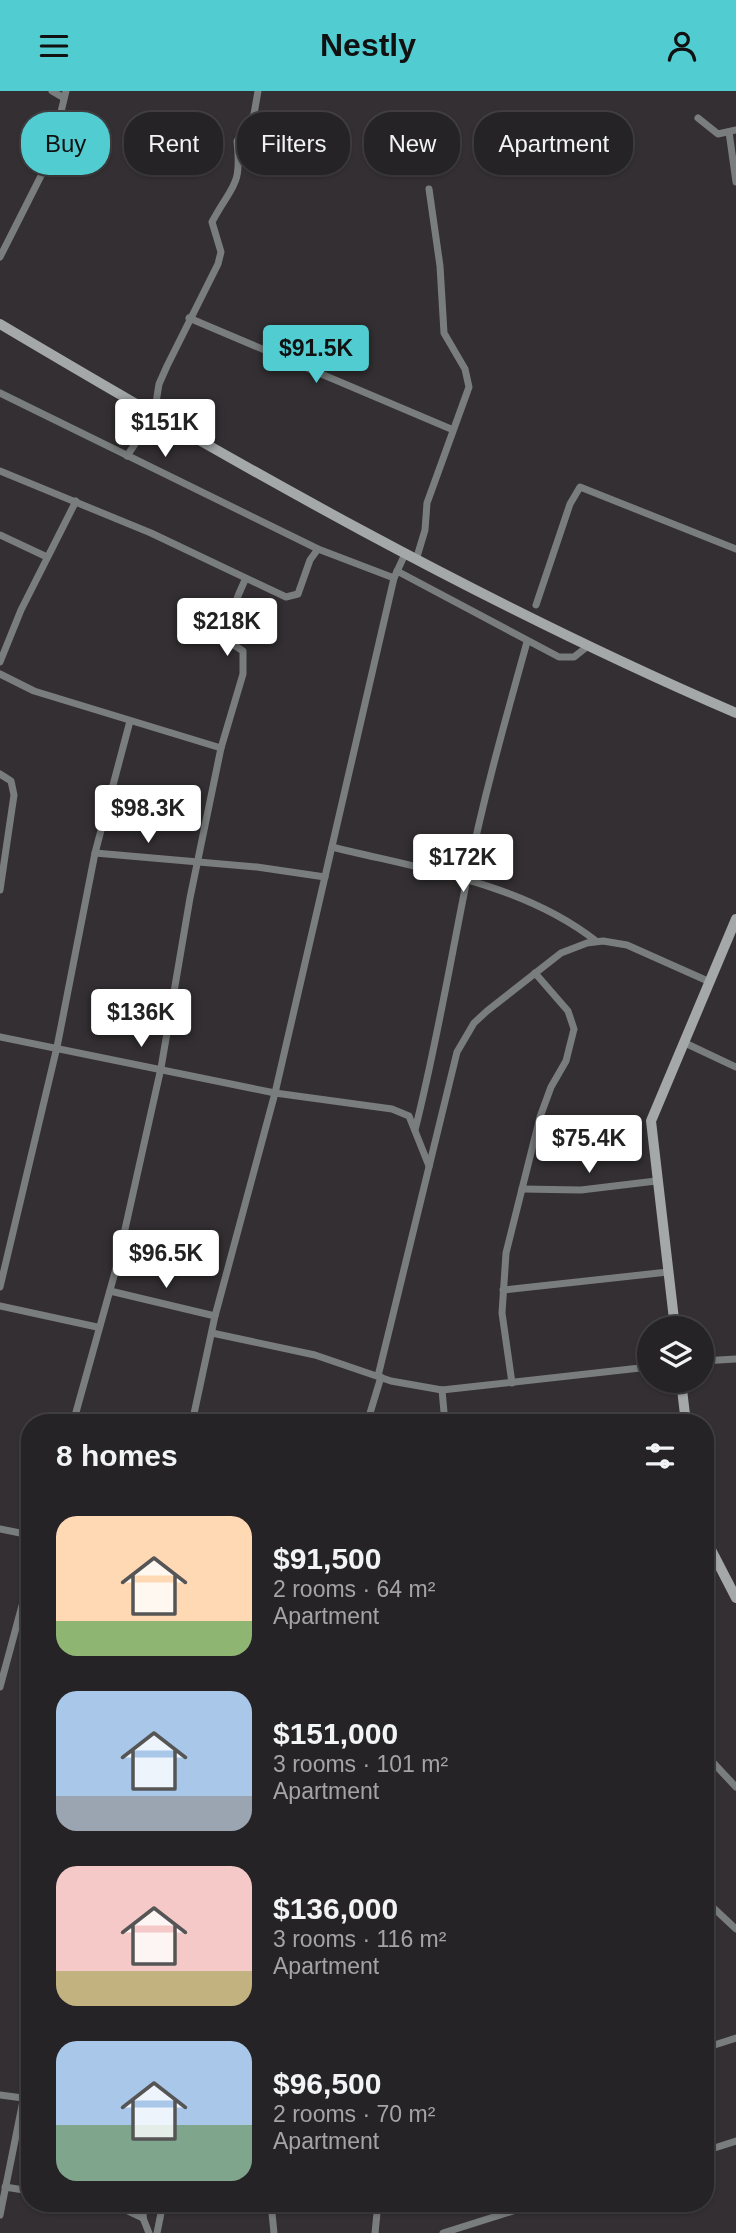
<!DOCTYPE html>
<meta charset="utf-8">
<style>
:root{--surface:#262326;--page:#2e2b2e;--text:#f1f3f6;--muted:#a4a4a7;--line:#424043;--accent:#51ccd1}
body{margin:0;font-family:Helvetica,sans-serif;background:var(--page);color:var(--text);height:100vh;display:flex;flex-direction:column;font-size:26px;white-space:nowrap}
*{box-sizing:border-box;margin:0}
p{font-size:23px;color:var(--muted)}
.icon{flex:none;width:38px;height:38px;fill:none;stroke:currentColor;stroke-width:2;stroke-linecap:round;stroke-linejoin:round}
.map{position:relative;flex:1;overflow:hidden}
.sheet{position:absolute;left:21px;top:1323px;width:693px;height:798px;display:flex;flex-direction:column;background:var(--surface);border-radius:28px;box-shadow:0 2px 5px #0004,0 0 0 2px var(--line)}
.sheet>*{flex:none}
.hud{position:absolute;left:21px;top:21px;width:695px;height:63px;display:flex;gap:14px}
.tools{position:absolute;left:637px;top:1225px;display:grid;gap:14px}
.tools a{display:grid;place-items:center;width:77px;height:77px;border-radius:50%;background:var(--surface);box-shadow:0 2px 5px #0004,0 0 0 2px var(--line);font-size:35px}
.price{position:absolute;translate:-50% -60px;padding:0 16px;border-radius:7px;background:#fff;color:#222;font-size:23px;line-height:46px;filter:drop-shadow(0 2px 4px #0008)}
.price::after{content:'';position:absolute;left:50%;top:42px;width:21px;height:16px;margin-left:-10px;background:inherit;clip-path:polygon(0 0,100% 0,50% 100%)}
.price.selected{background:var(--accent);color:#111}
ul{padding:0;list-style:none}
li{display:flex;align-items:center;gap:21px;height:175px;padding:0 35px}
li span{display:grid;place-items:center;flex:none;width:196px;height:140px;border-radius:21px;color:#555}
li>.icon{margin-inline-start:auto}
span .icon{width:84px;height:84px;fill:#fffc;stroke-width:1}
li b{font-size:30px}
h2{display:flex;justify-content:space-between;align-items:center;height:84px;padding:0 35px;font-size:30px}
.chip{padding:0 24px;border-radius:28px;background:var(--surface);box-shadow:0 2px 5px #0004,0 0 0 2px var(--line);font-size:24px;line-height:63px}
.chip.selected{background:var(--accent);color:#111}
header{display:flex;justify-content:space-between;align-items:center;height:91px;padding:0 35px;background:var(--accent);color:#111;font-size:32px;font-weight:600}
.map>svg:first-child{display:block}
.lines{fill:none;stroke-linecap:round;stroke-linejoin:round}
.street{stroke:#7a7d7d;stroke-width:7}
.secondary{stroke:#a4a8a8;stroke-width:10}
</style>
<header><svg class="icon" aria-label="menu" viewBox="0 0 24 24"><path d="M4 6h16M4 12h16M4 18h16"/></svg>Nestly<svg class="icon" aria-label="person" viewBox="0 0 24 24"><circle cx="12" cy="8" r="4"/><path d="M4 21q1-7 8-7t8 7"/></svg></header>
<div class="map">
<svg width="736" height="2142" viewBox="0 0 736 2142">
<rect width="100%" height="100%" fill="#332f32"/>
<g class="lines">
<!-- street -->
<g class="street">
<polyline points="52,0 64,7"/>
<polyline points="698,27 718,43 736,39"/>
<polyline points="729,41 736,91"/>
<polyline points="0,166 50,67 66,0"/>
<polyline points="189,227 451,338"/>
<polyline points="0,302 318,458 394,487"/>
<path d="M127,365L154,324L159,293L167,275L218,173L221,161L212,131C232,93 242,97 237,50L254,23L258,0"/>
<polyline points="0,380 151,442 286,506 298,503 310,469 318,458"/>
<polyline points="0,444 47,466"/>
<polyline points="416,469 425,439 427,412 469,296 465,278 444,242 440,175 429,98"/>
<polyline points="397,480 559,566 574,566 588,555"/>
<polyline points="536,514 570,413 580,396 736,458"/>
<polyline points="0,571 21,519 76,410"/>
<polyline points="0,583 34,600 221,657"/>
<polyline points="0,683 11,690 14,704 0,799"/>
<path d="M332,756C421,778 522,792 596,850"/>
<polyline points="95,762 257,776 325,786"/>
<polyline points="0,946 275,1002 392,1018 409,1025 429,1075"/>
<polyline points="685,952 736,976"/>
<path d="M415,1039C436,956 450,872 467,788C483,708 505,630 527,551"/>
<polyline points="522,1098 581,1099 656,1090"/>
<polyline points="0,1196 57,956 95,762 130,630"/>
<polyline points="503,1199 668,1181"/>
<polyline points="110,1200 215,1225"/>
<polyline points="0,1215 97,1236"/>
<polyline points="212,1242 315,1264 391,1290 442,1299 649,1276"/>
<polyline points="702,1270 736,1268"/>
<polyline points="378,1285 457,961 474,932 487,920 561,862 587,852 603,850 627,854 710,891"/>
<polyline points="512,1292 502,1222 506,1162 540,1026 551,996 566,970 574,938 568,920 535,882"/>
<polyline points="442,1299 445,1332"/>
<path d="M73,1332L117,1174L161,977L190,807L221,657L243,583V560L231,552C224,533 237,507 245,489"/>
<polyline points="192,1332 215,1225 275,1002 394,487 405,463"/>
<polyline points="367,1332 381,1286"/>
<polyline points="0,1438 30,1444"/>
<polyline points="0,1596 30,1485"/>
<polyline points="705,1663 736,1696"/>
<polyline points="705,1809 736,1838"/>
<polyline points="705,1957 736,1947"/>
<polyline points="0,2004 23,2007"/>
<polyline points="705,2060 736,2050"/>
<polyline points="5,2096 30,2100"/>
<polyline points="111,2112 143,2127"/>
<polyline points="144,2112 143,2127 149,2142"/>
<polyline points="271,2112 274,2142"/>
<polyline points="0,2124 30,1975"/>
<polyline points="157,2142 163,2112"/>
<polyline points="375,2142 378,2112"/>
<polyline points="443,2142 538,2112"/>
</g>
<!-- secondary -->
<g class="secondary">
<path d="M0,233C239,375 481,512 736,622"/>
<polyline points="675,1237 651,1030 736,828"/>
<polyline points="681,1290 686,1332"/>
<polyline points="705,1447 736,1507"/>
</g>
</g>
</svg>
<div class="tools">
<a><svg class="icon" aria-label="layers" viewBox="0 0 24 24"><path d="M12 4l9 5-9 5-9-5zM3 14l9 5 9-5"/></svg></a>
</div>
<b class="price selected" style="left:316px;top:294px">$91.5K</b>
<b class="price" style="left:165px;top:368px">$151K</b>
<b class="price" style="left:227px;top:567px">$218K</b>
<b class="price" style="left:148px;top:754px">$98.3K</b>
<b class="price" style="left:463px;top:803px">$172K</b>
<b class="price" style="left:141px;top:958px">$136K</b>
<b class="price" style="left:589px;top:1084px">$75.4K</b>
<b class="price" style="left:166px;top:1199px">$96.5K</b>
<div class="hud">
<a class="chip selected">Buy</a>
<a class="chip">Rent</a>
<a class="chip">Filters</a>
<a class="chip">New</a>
<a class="chip">Apartment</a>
</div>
<section class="sheet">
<h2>8 homes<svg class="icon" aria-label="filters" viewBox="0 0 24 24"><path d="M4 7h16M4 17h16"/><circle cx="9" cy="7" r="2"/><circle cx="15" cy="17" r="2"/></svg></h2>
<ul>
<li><span style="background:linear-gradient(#ffd9b3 75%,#8fb573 0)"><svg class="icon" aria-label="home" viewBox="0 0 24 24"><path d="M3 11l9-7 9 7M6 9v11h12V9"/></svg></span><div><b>$91,500</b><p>2 rooms · 64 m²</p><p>Apartment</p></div></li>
<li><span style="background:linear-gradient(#a9c7e8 75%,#9aa5b1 0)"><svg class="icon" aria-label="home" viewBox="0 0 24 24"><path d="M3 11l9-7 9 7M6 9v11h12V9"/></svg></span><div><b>$151,000</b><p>3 rooms · 101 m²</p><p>Apartment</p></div></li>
<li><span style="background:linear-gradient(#f6c9c9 75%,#c2b280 0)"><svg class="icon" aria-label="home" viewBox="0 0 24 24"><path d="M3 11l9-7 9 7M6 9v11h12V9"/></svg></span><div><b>$136,000</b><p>3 rooms · 116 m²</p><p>Apartment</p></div></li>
<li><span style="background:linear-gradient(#a9c7e8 60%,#7fa58c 0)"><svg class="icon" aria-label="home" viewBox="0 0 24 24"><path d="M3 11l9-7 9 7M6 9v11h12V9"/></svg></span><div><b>$96,500</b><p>2 rooms · 70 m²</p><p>Apartment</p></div></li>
</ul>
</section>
</div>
